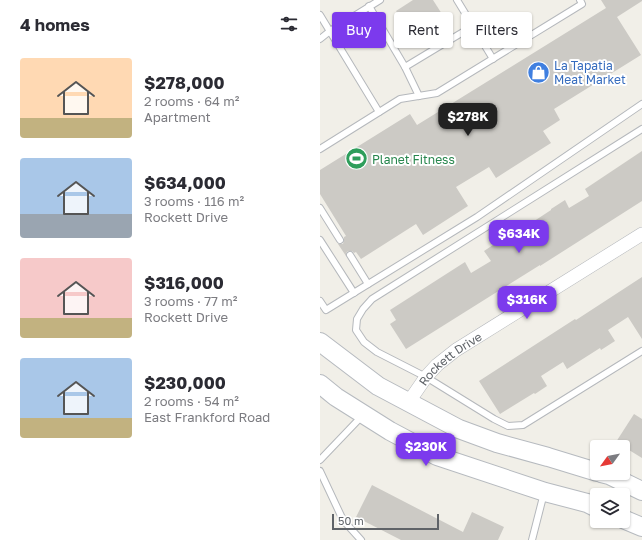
<!DOCTYPE html>
<meta charset="utf-8">
<style>
:root{--surface:#fff;--page:#f2f2f3;--text:#2b2b33;--muted:#7c7c81;--accent:#7c3aed}
body{margin:0;font-family:"Golos Text",sans-serif;background:var(--page);color:var(--text);height:100vh;display:flex;flex-direction:column;font-size:15px;white-space:nowrap}
*{box-sizing:border-box;margin:0}
p{font-size:13px;color:var(--muted)}
.icon{flex:none;width:22px;height:22px;fill:none;stroke:currentColor;stroke-width:2;stroke-linecap:round;stroke-linejoin:round}
.map{position:relative;flex:1;overflow:hidden}
.panel{display:flex;flex-direction:column;background:var(--surface);width:320px}
.panel>*{flex:none}
.hud{position:absolute;left:12px;top:12px;width:250px;height:36px;display:flex;gap:8px}
.needle{width:26px;rotate:237deg}
.fabs{position:absolute;left:270px;top:440px;display:grid;gap:8px}
.fabs a{display:grid;place-items:center;width:40px;height:40px;border-radius:4px;background:var(--surface);box-shadow:0 1px 3px #0004;font-size:20px}
.scale{position:absolute;left:12px;bottom:10px;width:107px;box-sizing:border-box;padding-left:4px;border:2px solid #5f6368;border-top:0;font-size:11px;line-height:14px;white-space:nowrap;color:#5f6368;-webkit-text-stroke:3px #fff;paint-order:stroke}
.price{position:absolute;translate:-50% -34px;padding:0 9px;border-radius:8px;background:var(--accent);color:#fff;font-size:13px;line-height:26px;filter:drop-shadow(0 1px 2px #0008)}
.price::after{content:'';position:absolute;left:50%;top:24px;width:12px;height:9px;margin-left:-6px;background:inherit;clip-path:polygon(0 0,100% 0,50% 100%)}
.price.on{background:#222;color:#fff}
ul{padding:0;list-style:none}
li{display:flex;align-items:center;gap:12px;height:100px;padding:0 20px}
li span{display:grid;place-items:center;flex:none;width:112px;height:80px;border-radius:4px;color:#555}
li>.icon{margin-inline-start:auto}
span .icon{width:48px;height:48px;fill:#fffc;stroke-width:1}
li b{font-size:17px}
h2{display:flex;justify-content:space-between;align-items:center;height:48px;padding:0 20px;font-size:17px}
.tag{padding:0 14px;border-radius:4px;background:var(--surface);box-shadow:0 1px 3px #0004;font-size:14px;line-height:36px}
.tag.on{background:var(--accent);color:#fff}
main{display:flex;flex:1;min-height:0}
.map>svg:first-child{display:block}
.building{fill:#cccac5}
.lines{fill:none;stroke-linecap:round;stroke-linejoin:round}
.lane-casing{stroke:#b5b8bc;stroke-width:8}
.street-casing{stroke:#b5b8bc;stroke-width:14}
.secondary-casing{stroke:#b6babf;stroke-width:20}
.lane{stroke:#fff;stroke-width:6}
.street{stroke:#fff;stroke-width:13}
.secondary{stroke:#fff;stroke-width:18}
.labels{text-anchor:middle;dominant-baseline:central;stroke-width:4;stroke-linejoin:round;paint-order:stroke}
.shop-label{font-size:12px;fill:#366cbe;stroke:#fff;text-anchor:start}
.leisure-label{font-size:12px;fill:#27864d;stroke:#fff;text-anchor:start}
.street-label{font-size:12px;fill:#5f6368;stroke:#fff}
</style>
<main>
<section class="panel">
<h2>4 homes<svg class="icon" aria-label="filters" viewBox="0 0 24 24"><path d="M4 7h16M4 17h16"/><circle cx="9" cy="7" r="2"/><circle cx="15" cy="17" r="2"/></svg></h2>
<ul>
<li><span style="background:linear-gradient(#ffd9b3 75%,#c2b280 0)"><svg class="icon" aria-label="home" viewBox="0 0 24 24"><path d="M3 11l9-7 9 7M6 9v11h12V9"/></svg></span><div><b>$278,000</b><p>2 rooms · 64 m²</p><p>Apartment</p></div></li>
<li><span style="background:linear-gradient(#a9c7e8 70%,#9aa5b1 0)"><svg class="icon" aria-label="home" viewBox="0 0 24 24"><path d="M3 11l9-7 9 7M6 9v11h12V9"/></svg></span><div><b>$634,000</b><p>3 rooms · 116 m²</p><p>Rockett Drive</p></div></li>
<li><span style="background:linear-gradient(#f6c9c9 75%,#c2b280 0)"><svg class="icon" aria-label="home" viewBox="0 0 24 24"><path d="M3 11l9-7 9 7M6 9v11h12V9"/></svg></span><div><b>$316,000</b><p>3 rooms · 77 m²</p><p>Rockett Drive</p></div></li>
<li><span style="background:linear-gradient(#a9c7e8 75%,#c2b280 0)"><svg class="icon" aria-label="home" viewBox="0 0 24 24"><path d="M3 11l9-7 9 7M6 9v11h12V9"/></svg></span><div><b>$230,000</b><p>2 rooms · 54 m²</p><p>East Frankford Road</p></div></li>
</ul>
</section>
<div class="map">
<svg width="322" height="540" viewBox="0 0 322 540">
<rect width="100%" height="100%" fill="#f1efe8"/>
<!-- building -->
<g class="building">
<polygon points="93,0 113,0 129,25 97,45 76,11"/>
<polygon points="281,0 322,0 322,1 297,17 321,55 234,109 240,120 223,131 231,143 176,178 169,167 136,187 148,206 103,235 96,224 41,259 36,252 34,253 32,251 28,251 26,253 26,256 18,244 23,244 24,240 24,237 26,236 0,194 0,170 90,114 97,125 286,8"/>
<polygon points="322,151 322,201 220,266 220,265 86,349 70,324 76,320 70,310 145,262 151,273 171,261 164,251 182,239 184,241 231,210 231,209 245,200 249,208 269,196 265,189"/>
<polygon points="322,277 322,339 308,317 288,330 295,341 281,350 280,348 247,369 243,362 221,376 227,386 215,394 214,393 180,414 159,381 255,319 256,320"/>
<polygon points="314,414 322,419 322,458 296,442"/>
<polygon points="52,485 143,532 152,512 184,527 178,540 81,540 36,517"/>
</g>
<g class="lines">
<defs>
<g id="lane">
<polyline points="137,0 173,59"/>
<polyline points="49,6 85,67 99,96"/>
<polyline points="0,15 59,112"/>
<polyline points="0,39 10,31 60,0"/>
<polyline points="85,67 153,26"/>
<polyline points="322,129 52,299 43,309 37,319 36,330 44,342 57,352 106,377 174,419 188,426 203,425 322,351"/>
<polyline points="0,149 80,99 117,93 262,4 260,0"/>
<polyline points="0,208 20,240"/>
<polyline points="0,240 34,293"/>
<polyline points="30,255 48,284"/>
<polyline points="0,301 6,310 157,217 322,104"/>
<polyline points="0,460 43,415"/>
<polyline points="0,471 23,520 41,540"/>
<polyline points="212,540 224,493"/>
</g>
<g id="street">
<path id="s1" d="M88,403L106,377L117,365L136,350L322,234"/>
</g>
<g id="secondary">
<polyline points="0,342 58,386 139,429 177,443 228,457 277,472"/>
<polyline points="0,384 16,397 70,431 117,456 225,492 267,503 277,508"/>
<polyline points="281,473 289,475 322,491"/>
<polyline points="303,519 322,527"/>
</g>
</defs>
<!-- lane casing -->
<use href="#lane" class="lane-casing"/>
<!-- street casing -->
<use href="#street" class="street-casing"/>
<!-- secondary casing -->
<use href="#secondary" class="secondary-casing"/>
<!-- lane -->
<use href="#lane" class="lane"/>
<!-- street -->
<use href="#street" class="street"/>
<!-- secondary -->
<use href="#secondary" class="secondary"/>
</g>
<!-- icons -->
<defs>
<symbol id="shop-disc" viewBox="-11 -11 22 22"><circle r="9.5" fill="#3f7fe0" stroke="#fff"/><path d="M-5-2.5h2.3a2.7 3.5 0 0 1 5.4 0H5L5.5 6h-11ZM-1.5-2.5h3a1.5 2.3 0 0 0-3 0Z" fill="#fff"/></symbol>
<symbol id="stadium-disc" viewBox="-11 -11 22 22"><circle r="9.5" fill="#2e9e5b" stroke="#fff"/><path d="M0-5a6.5 5 0 1 0 0 10a6.5 5 0 1 0 0-10ZM-3.5-1.8h7v3.6h-7Z" fill="#fff"/></symbol>
</defs>
<g fill-rule="evenodd">
<use href="#shop-disc" x="206" y="60" width="25" height="25"/>
<use href="#stadium-disc" x="24" y="146" width="25" height="25"/>
</g>
<g class="labels">
<!-- shop labels -->
<g class="shop-label">
<text x="234" y="65">La Tapatia<tspan x="234" dy="14">Meat Market</tspan></text>
</g>
<!-- leisure labels -->
<g class="leisure-label">
<text x="52" y="159">Planet Fitness</text>
</g>
<!-- street labels -->
<g class="street-label">
<text stroke="none"><textPath href="#s1" startOffset="62">Rockett Drive</textPath></text>
</g>
</g>
</svg>
<div class="fabs">
<a><svg class="needle" viewBox="-14 -14 28 28"><path d="M0-13l5 13h-10z" fill="#e53935"/><path d="M0 13l5-13h-10z" fill="#7c7c81"/></svg></a>
<a><svg class="icon" aria-label="layers" viewBox="0 0 24 24"><path d="M12 4l9 5-9 5-9-5zM3 14l9 5 9-5"/></svg></a>
</div>
<div class="scale">50 m</div>
<b class="price on" style="left:148px;top:137px">$278K</b>
<b class="price" style="left:199px;top:254px">$634K</b>
<b class="price" style="left:207px;top:320px">$316K</b>
<b class="price" style="left:106px;top:467px">$230K</b>
<div class="hud">
<a class="tag on">Buy</a>
<a class="tag">Rent</a>
<a class="tag">Filters</a>
</div>
</div>
</main>
